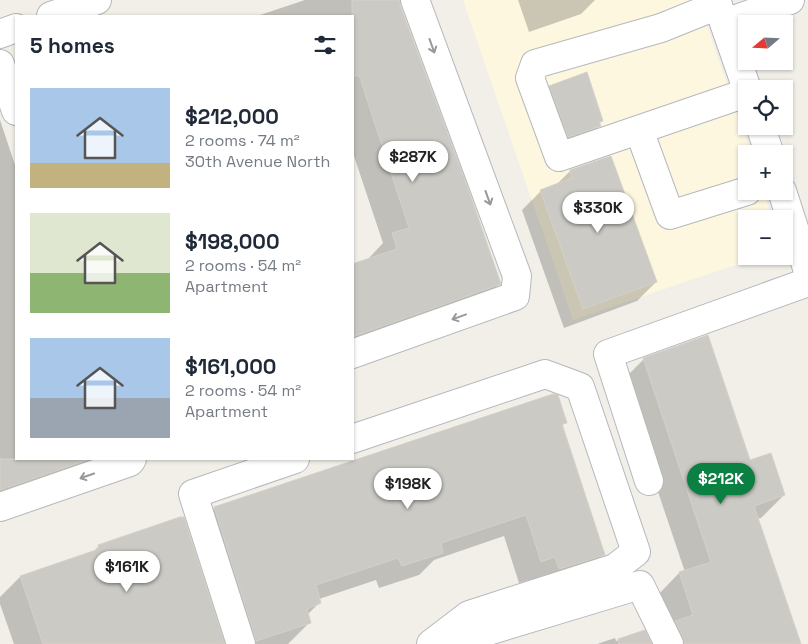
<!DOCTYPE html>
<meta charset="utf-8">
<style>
:root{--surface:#fff;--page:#f6f6f7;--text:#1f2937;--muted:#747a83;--accent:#0b8043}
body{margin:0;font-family:"Space Grotesk",sans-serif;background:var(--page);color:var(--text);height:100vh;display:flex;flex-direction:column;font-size:19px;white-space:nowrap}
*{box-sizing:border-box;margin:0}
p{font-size:16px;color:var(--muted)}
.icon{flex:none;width:28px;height:28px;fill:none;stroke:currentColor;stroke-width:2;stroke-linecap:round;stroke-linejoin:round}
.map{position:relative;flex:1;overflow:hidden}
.drawer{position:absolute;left:15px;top:15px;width:339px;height:445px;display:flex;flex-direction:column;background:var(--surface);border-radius:0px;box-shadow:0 1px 4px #0004}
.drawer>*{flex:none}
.needle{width:32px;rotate:251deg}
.fabs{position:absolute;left:738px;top:15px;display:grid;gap:10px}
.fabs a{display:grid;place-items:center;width:55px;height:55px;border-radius:0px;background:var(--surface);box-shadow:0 1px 4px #0004;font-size:25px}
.price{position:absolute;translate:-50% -42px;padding:0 11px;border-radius:18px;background:#fff;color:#222;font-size:16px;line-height:32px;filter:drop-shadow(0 1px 2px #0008)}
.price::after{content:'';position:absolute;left:50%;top:30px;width:15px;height:11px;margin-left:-8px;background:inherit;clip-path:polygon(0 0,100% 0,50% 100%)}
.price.current{background:var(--accent);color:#fff}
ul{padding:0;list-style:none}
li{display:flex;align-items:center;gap:15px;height:125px;padding:0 15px}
li span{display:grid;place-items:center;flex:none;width:140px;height:100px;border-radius:0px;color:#555}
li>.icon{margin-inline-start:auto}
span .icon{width:60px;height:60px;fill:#fffc;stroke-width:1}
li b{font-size:21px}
h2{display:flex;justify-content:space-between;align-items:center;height:60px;padding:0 15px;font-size:21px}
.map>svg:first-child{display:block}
.commercial{fill:#fef7e0}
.shadow{fill:#0003}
.building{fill:#cccac5;stroke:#d6d1c6}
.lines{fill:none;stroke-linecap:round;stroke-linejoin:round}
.minor-casing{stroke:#b5b8bc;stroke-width:30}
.minor{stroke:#fff;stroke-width:28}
.oneway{stroke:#979a9d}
</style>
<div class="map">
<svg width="808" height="644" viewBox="0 0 808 644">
<rect width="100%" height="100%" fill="#f1efe8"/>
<!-- commercial -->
<polygon class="commercial" points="463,0 698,0 751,154 746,154 746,191 763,191 773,219 746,219 746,256 762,256 573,320"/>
<!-- shadow -->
<g class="shadow">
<polygon points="305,0 399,0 399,6 499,284 475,308 352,352 352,265 369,259 369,258 383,243 352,150 352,16 257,16"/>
<polygon points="518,0 595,0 581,14 529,32"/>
<polygon points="550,87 602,121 599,124 599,126 586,139 555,150 537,100"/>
<polygon points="0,120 16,168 16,459 107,459 0,502"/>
<polygon points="611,157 656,282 637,301 564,328 522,210 541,191 555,186 570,171"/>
<polygon points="644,359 784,495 761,518 757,519 800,644 653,644 668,629 657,596 679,573 685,572 621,382"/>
<polygon points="553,395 565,423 562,426 603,555 581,577 537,591 533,579 519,583 504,536 434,560 419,575 379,588 376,580 319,599 320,602 307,615 309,623 288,644 228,644 192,531 214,508"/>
<polygon points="99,546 224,644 14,644 0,604 0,597 20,577 92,553"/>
<polygon points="644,632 650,644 597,644 615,638 616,641"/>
</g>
<!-- building -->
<g class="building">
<polygon points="352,0 400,0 400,5 469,191 501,284 352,337 352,264 397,249 392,233 409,228 359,75 352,77"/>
<polygon points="587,72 603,121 599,122 601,126 568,137 549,86"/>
<polygon points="611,156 657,282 583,309 540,190 572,178 570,170"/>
<polygon points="708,335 750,460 771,453 785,495 754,506 801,644 684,644 683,637 675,621 693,615 679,572 711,562 643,358"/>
<polygon points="553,394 558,395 567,423 562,424 605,555 559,569 555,557 541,562 526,515 441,543 443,553 402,566 398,558 316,585 321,603 307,609 311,623 256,641 214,507"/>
<polygon points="0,459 86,459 87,460 0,490"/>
<polygon points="180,517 184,517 225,644 43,644 20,576 99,549 98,545"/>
<polygon points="645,630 652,644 619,644 618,639"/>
</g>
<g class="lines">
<defs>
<g id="minor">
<polyline points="716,0 747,89"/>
<polyline points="718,5 661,28 535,64 530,78 559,157 746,93"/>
<polyline points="51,16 97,0"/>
<polyline points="725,23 790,0"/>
<polyline points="0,34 16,28"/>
<polyline points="0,64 16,111"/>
<polyline points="760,126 770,154"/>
<polyline points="639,130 670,215 747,191"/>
<polyline points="782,191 808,271"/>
<polyline points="352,354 515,296 517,276 415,0"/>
<polyline points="352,439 545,374 580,387 636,552 615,568 469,615 431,644"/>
<polyline points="649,481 608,354 808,282"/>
<polyline points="0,507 130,462 132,459"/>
<polyline points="241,644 193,494 295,459"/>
<polyline points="445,644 640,585 669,644"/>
</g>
</defs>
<!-- minor casing -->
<use href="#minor" class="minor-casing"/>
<!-- minor -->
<use href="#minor" class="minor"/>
</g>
<!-- one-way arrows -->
<defs><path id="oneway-shaft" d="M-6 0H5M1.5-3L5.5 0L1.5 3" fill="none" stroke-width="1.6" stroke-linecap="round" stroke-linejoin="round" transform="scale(1.25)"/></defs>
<g class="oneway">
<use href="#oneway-shaft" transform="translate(432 46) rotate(70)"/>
<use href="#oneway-shaft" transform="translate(488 198) rotate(70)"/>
<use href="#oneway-shaft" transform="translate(459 317) rotate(160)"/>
<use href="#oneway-shaft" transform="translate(87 476) rotate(161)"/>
</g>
</svg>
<div class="fabs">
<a><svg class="needle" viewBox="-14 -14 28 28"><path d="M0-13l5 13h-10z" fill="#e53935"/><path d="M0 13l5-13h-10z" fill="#747a83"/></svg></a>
<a><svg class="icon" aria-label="locate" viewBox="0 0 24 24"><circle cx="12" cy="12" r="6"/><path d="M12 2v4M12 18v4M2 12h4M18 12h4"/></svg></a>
<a>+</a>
<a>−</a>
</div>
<b class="price" style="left:413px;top:183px">$287K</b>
<b class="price" style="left:598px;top:234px">$330K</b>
<b class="price current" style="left:721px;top:505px">$212K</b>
<b class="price" style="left:408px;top:510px">$198K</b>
<b class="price" style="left:127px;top:593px">$161K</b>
<section class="drawer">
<h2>5 homes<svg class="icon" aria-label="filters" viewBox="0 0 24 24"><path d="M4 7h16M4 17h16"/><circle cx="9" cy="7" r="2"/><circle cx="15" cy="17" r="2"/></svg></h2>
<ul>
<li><span style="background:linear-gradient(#a9c7e8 75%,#c2b280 0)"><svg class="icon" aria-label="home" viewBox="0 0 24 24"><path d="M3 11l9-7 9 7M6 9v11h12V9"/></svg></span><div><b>$212,000</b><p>2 rooms · 74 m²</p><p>30th Avenue North</p></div></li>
<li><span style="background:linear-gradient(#dfe7d0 60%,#8fb573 0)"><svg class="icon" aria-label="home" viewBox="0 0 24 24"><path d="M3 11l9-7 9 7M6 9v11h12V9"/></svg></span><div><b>$198,000</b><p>2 rooms · 54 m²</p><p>Apartment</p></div></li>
<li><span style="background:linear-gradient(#a9c7e8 60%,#9aa5b1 0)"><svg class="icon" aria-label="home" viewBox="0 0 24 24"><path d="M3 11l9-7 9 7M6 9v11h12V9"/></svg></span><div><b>$161,000</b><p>2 rooms · 54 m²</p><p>Apartment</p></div></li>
</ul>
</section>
</div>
